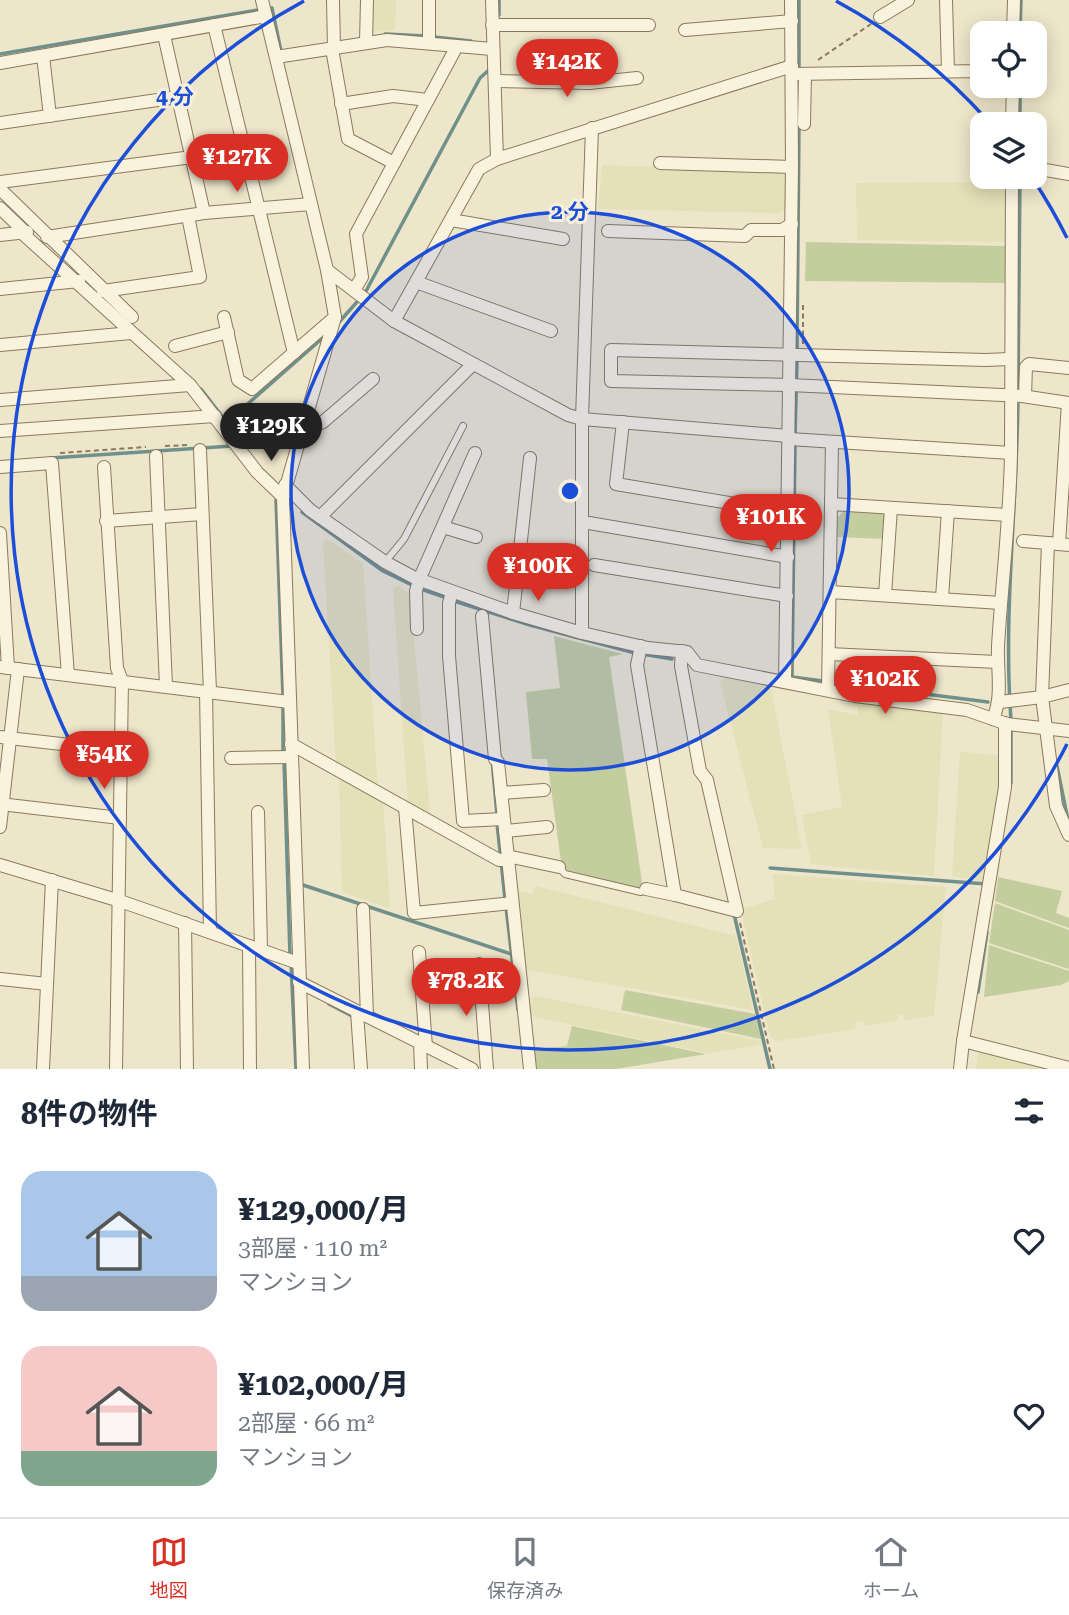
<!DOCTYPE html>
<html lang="ja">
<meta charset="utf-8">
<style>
:root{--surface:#fff;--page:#f6f6f7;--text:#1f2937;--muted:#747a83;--line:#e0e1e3;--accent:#d93025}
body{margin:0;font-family:"Roboto Serif","Noto Sans JP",serif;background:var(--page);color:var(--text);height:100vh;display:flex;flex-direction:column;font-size:26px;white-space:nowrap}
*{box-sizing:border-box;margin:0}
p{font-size:23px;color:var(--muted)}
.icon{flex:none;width:38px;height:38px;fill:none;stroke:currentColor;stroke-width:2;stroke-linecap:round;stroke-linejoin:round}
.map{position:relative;height:1069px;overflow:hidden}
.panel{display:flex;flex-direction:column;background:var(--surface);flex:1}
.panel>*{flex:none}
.controls{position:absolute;left:970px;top:21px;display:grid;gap:14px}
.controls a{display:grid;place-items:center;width:77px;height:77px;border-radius:14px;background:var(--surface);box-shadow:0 4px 18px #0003;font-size:35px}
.price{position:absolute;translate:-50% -60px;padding:0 16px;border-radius:24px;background:var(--accent);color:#fff;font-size:23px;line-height:46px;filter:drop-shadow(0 2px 4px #0008)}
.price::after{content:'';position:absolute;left:50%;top:42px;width:21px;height:16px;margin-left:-10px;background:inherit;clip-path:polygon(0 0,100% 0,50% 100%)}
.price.on{background:#222;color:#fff}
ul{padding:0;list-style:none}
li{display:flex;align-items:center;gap:21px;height:175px;padding:0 21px}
li span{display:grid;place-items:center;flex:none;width:196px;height:140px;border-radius:21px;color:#555}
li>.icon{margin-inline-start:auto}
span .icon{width:84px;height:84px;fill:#fffc;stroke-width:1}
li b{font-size:30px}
h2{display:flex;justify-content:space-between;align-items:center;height:84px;padding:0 21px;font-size:30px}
.menu{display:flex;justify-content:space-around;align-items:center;height:98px;border-top:2px solid var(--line);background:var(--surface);font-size:19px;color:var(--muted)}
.menu a{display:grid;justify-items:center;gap:4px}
.menu .on{color:var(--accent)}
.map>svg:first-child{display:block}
.farmland{fill:#e4e0b7}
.green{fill:#c4cd9d}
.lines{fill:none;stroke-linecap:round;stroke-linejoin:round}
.stream{stroke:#70918b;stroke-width:3.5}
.service-casing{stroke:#8b795e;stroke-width:8}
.minor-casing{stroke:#8b795e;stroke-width:14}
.path{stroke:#8b795e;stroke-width:2;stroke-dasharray:5 3.5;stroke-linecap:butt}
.service{stroke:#f9f2dd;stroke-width:6}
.minor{stroke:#f9f2dd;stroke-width:12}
.ring{fill:none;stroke:#1d4ed8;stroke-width:3.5}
.centre{fill:#1d4ed8;stroke:#f6efd9;stroke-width:3.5}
.ring-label{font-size:21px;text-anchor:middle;font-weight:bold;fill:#1d4ed8;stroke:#f6efd9;stroke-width:6;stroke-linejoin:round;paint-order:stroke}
</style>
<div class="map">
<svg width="1069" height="1069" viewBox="0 0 1069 1069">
<rect width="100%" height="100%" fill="#eee6ca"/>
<!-- farmland -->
<g class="farmland">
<polygon points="372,0 396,0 395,30 371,32"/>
<polygon points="602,165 782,171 782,175 787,175 785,209 781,213 598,209"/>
<polygon points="1011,182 1010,234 1005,235 1005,242 857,240 856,183"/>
<polygon points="328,539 363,564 378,790 336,765 323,541"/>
<polygon points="399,586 410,595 430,813 408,805 393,589"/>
<polygon points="726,676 767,684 771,688 802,849 763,848 720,682"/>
<polygon points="863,703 943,711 934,876 811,864 802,815 842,807 828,709 858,715 858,705 863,706"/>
<polygon points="960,752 1003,756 988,873 980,881 952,876"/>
<polygon points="339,775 383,799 390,909 342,892"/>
<polygon points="773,874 946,887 934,1016 904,1020 905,1015 898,1015 897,1021 866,1026 864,1021 857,1021 855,1029 777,1041 770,1037 742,915 742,909 775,899"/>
<polygon points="535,886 736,936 753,1010 523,969 520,934 523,934 524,929 520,928 515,890 533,894"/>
<polygon points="535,996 761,1041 762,1045 708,1053 530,1016 529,1000"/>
<polygon points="982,1051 1048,1069 976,1069 978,1054"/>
</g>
<!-- green -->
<g class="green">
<polygon points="806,242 1006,246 1006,283 805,281"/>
<polygon points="844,511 883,513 886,516 885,539 837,537 837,518"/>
<polygon points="554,636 623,654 609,657 643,889 562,869 547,759 532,759 526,692 560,688"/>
<polygon points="998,877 1062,891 1056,913 1069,918 1069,928 995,901"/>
<polygon points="995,903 1069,930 1069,969 989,943"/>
<polygon points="989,945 1069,971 1069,981 1061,985 984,997"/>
<polygon points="625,990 755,1014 761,1039 621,1010"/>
<polygon points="572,1026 706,1054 616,1069 537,1069 534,1049 567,1046"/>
</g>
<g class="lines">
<!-- stream -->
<g class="stream">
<polyline points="799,0 799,71"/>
<polyline points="269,8 272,8 281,51 284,51"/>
<polyline points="499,15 499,0"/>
<polyline points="1020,33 1021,0"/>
<polyline points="385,34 426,36"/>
<polyline points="434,37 471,41"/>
<polyline points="0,54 258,10"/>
<polyline points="1020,124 1020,86"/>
<polyline points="340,321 365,293 480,78 491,68"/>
<polyline points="797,351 799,125"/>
<polyline points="201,389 239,438"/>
<polyline points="1018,392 1020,177"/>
<polyline points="227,422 325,336"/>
<polyline points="795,435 797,359"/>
<polyline points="795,443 792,677 988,702"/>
<polyline points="51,458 232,446"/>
<polyline points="276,500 283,697"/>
<polyline points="302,512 383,571 414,586"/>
<polyline points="421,589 447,598"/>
<polyline points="454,601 530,625 635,653"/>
<polyline points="642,654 672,659"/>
<polyline points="283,704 283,753"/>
<path d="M1011,720C1003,614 1017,506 1018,399"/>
<polyline points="284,760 290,956"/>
<polyline points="492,760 497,815"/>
<polyline points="1057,766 1068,820"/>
<polyline points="1011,783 1011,728"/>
<polyline points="497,823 505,899"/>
<polyline points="770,868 987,884"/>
<polyline points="300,884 511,954"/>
<polyline points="506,907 518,1010"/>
<polyline points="734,914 770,1069"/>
<polyline points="291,963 296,1069"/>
<polyline points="978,992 987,932"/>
<polyline points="329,1004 354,1017"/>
</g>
<defs>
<g id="service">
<polyline points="385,562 404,539 463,426"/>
<polyline points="559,867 565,874 641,892 646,889"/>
</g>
<g id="minor">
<polyline points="262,0 327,270 335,317 283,497 303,1069"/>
<polyline points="333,0 334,48"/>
<polyline points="492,0 497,159"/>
<polyline points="946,0 948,71"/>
<polyline points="880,17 908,0"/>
<polyline points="214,25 294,353"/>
<polyline points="492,25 649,25"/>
<polyline points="685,30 792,21"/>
<polyline points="1013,33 1014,0"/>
<polyline points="164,35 204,213"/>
<polyline points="366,42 367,0"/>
<polyline points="429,42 429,0"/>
<polyline points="332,49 348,139 394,163"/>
<polyline points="43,56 50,116"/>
<polyline points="276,57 387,40 492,49"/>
<polyline points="0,63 266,16"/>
<polyline points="793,74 982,71"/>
<polyline points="496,81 589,83 637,78"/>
<polyline points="341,104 393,96 428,100"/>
<polyline points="0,123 178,97"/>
<polyline points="804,124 805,74"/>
<polyline points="1012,124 1013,86"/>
<polyline points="660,163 792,167"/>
<polyline points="1034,168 1069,174"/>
<polyline points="0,182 192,157"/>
<polyline points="0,189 132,317"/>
<polyline points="0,208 26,233"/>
<polyline points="451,220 563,239"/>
<polyline points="608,231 745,236 751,230 782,230 792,224"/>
<polyline points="22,233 190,385 257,472 283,497"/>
<polyline points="0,235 27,232"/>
<polyline points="47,237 204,213 311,204"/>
<polyline points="327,270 394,321 568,415 582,419 789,436"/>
<polyline points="416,282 551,331"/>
<polyline points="0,289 79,281"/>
<polyline points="354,290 362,277 356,234 457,46"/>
<polyline points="103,291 200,277 188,216"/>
<polyline points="224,317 238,380 252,389 335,317"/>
<polyline points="394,321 479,169 497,159 792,66"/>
<polyline points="0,345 131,333"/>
<polyline points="175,346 228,332"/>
<polyline points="1010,359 986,360 611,350 611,381 790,385 1022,396 1069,403"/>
<polyline points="1025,396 1026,367 1029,364 1069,368"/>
<polyline points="0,400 190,385"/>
<polyline points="623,422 616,484 789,513"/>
<polyline points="0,431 215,416"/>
<polyline points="301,431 323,422 373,379"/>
<path d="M789,439L1011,453C1010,517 1002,581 998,646C997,671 1003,696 993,719"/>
<polyline points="200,450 210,691"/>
<polyline points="1011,453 1012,177"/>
<polyline points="156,456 166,686"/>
<polyline points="0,467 52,463 68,675"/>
<polyline points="104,467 117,668 122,681 116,1069"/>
<polyline points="285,485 310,510 385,562 415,578 513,613 582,633 648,648 687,652 697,665 855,696 967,710 1007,724 1069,731"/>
<polyline points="831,504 1008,515"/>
<polyline points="320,517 473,364"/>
<polyline points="106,521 202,514"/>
<polyline points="589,523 788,557"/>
<polyline points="443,527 476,537"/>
<polyline points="0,533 8,668"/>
<polyline points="1023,541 1048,543"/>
<polyline points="1059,544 1068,403"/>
<polyline points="1069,545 1048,543 1042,697 1056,806 1069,835"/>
<polyline points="594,565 787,596"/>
<polyline points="452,592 449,603 449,656 463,821 503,819"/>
<polyline points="830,592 1001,603"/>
<polyline points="885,595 891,508"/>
<polyline points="942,598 948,511"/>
<polyline points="513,613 530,458"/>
<polyline points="482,616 495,759 498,762 530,1069"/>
<polyline points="417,629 416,591 419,580 475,453"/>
<polyline points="582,633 582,419 592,128"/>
<polyline points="641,646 637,665 675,895 737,911 707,780 700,771 681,666 682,651"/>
<polyline points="829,654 997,662"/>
<polyline points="0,667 289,702"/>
<polyline points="785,682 792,167 791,0"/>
<polyline points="828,690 832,443"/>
<polyline points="206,691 210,932"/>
<polyline points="1000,702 1042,697 1069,690"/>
<polyline points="0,737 122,751"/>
<polyline points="291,744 499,860 507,860"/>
<polyline points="231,758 291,757"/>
<polyline points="501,793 544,790"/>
<polyline points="0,804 120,818"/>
<polyline points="405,808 414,913 512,903"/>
<polyline points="258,812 261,950"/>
<polyline points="0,827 18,669"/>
<polyline points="505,831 547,827"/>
<polyline points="507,856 559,867"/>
<polyline points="0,865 120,901 298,963"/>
<polyline points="646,889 675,895"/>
<polyline points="363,909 367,1016"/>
<polyline points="185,923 187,1069"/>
<polyline points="249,946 250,1069"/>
<polyline points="419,952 426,1047"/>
<polyline points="479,964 487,1069"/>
<polyline points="0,979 47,984"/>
<polyline points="299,982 472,1069"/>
<polyline points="357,1012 361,1069"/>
<polyline points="963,1041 1005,787 1005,723"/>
<polyline points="420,1043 421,1069"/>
<polyline points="43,1069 52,880"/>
<polyline points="960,1069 963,1041 1069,1068"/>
</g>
</defs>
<!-- service casing -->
<use href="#service" class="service-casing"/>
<!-- minor casing -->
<use href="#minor" class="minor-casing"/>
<!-- path -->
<g class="path">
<polyline points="818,60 871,24"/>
<polyline points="803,344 803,304"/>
<polyline points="165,446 188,445"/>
<polyline points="60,453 146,447"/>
<polyline points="740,923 774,1069"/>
</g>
<!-- service -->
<use href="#service" class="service"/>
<!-- minor -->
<use href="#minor" class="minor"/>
</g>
<!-- distance rings -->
<circle cx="570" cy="491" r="279" fill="#1d4ed8" fill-opacity=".12"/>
<g class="ring">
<circle cx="570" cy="491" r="279"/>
<path d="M1067 744A558 558 0 1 1 304 1M836 1A558 558 0 0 1 988 121M1033 179A558 558 0 0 1 1067 238"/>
</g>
<circle cx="570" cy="491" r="10" class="centre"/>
<g class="ring-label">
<text x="175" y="104">4 分</text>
<text x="570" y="219">2 分</text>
</g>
</svg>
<div class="controls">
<a><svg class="icon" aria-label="locate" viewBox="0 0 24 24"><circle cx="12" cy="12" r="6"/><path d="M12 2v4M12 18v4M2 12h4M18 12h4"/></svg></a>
<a><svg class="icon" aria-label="layers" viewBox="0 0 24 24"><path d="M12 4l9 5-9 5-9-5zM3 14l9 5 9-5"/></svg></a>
</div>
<b class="price" style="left:567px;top:99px">¥142K</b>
<b class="price" style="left:237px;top:194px">¥127K</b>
<b class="price on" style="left:271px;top:463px">¥129K</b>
<b class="price" style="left:771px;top:554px">¥101K</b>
<b class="price" style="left:538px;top:603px">¥100K</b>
<b class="price" style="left:885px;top:716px">¥102K</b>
<b class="price" style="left:104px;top:791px">¥54K</b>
<b class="price" style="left:466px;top:1018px">¥78.2K</b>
</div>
<section class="panel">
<h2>8件の物件<svg class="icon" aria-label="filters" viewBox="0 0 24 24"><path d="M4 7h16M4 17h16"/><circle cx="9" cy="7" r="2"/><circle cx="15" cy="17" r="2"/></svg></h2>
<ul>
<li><span style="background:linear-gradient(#a9c7e8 75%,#9aa5b1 0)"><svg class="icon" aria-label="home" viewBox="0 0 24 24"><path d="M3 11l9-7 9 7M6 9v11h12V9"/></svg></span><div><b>¥129,000/月</b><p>3部屋 · 110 m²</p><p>マンション</p></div><svg class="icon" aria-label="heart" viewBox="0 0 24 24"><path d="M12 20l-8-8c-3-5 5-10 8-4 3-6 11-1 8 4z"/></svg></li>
<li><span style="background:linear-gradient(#f6c9c9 75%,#7fa58c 0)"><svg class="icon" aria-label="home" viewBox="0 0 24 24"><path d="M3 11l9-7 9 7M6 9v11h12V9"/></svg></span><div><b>¥102,000/月</b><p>2部屋 · 66 m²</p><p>マンション</p></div><svg class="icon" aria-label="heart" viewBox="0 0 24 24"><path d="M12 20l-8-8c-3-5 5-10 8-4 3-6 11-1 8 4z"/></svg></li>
</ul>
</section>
<nav class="menu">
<a class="on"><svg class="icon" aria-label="map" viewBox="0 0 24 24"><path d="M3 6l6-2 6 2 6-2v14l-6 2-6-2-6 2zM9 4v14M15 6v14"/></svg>地図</a>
<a><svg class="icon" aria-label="saved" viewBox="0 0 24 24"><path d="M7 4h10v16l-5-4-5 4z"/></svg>保存済み</a>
<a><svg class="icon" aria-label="home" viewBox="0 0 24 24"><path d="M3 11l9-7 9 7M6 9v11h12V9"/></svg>ホーム</a>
</nav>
